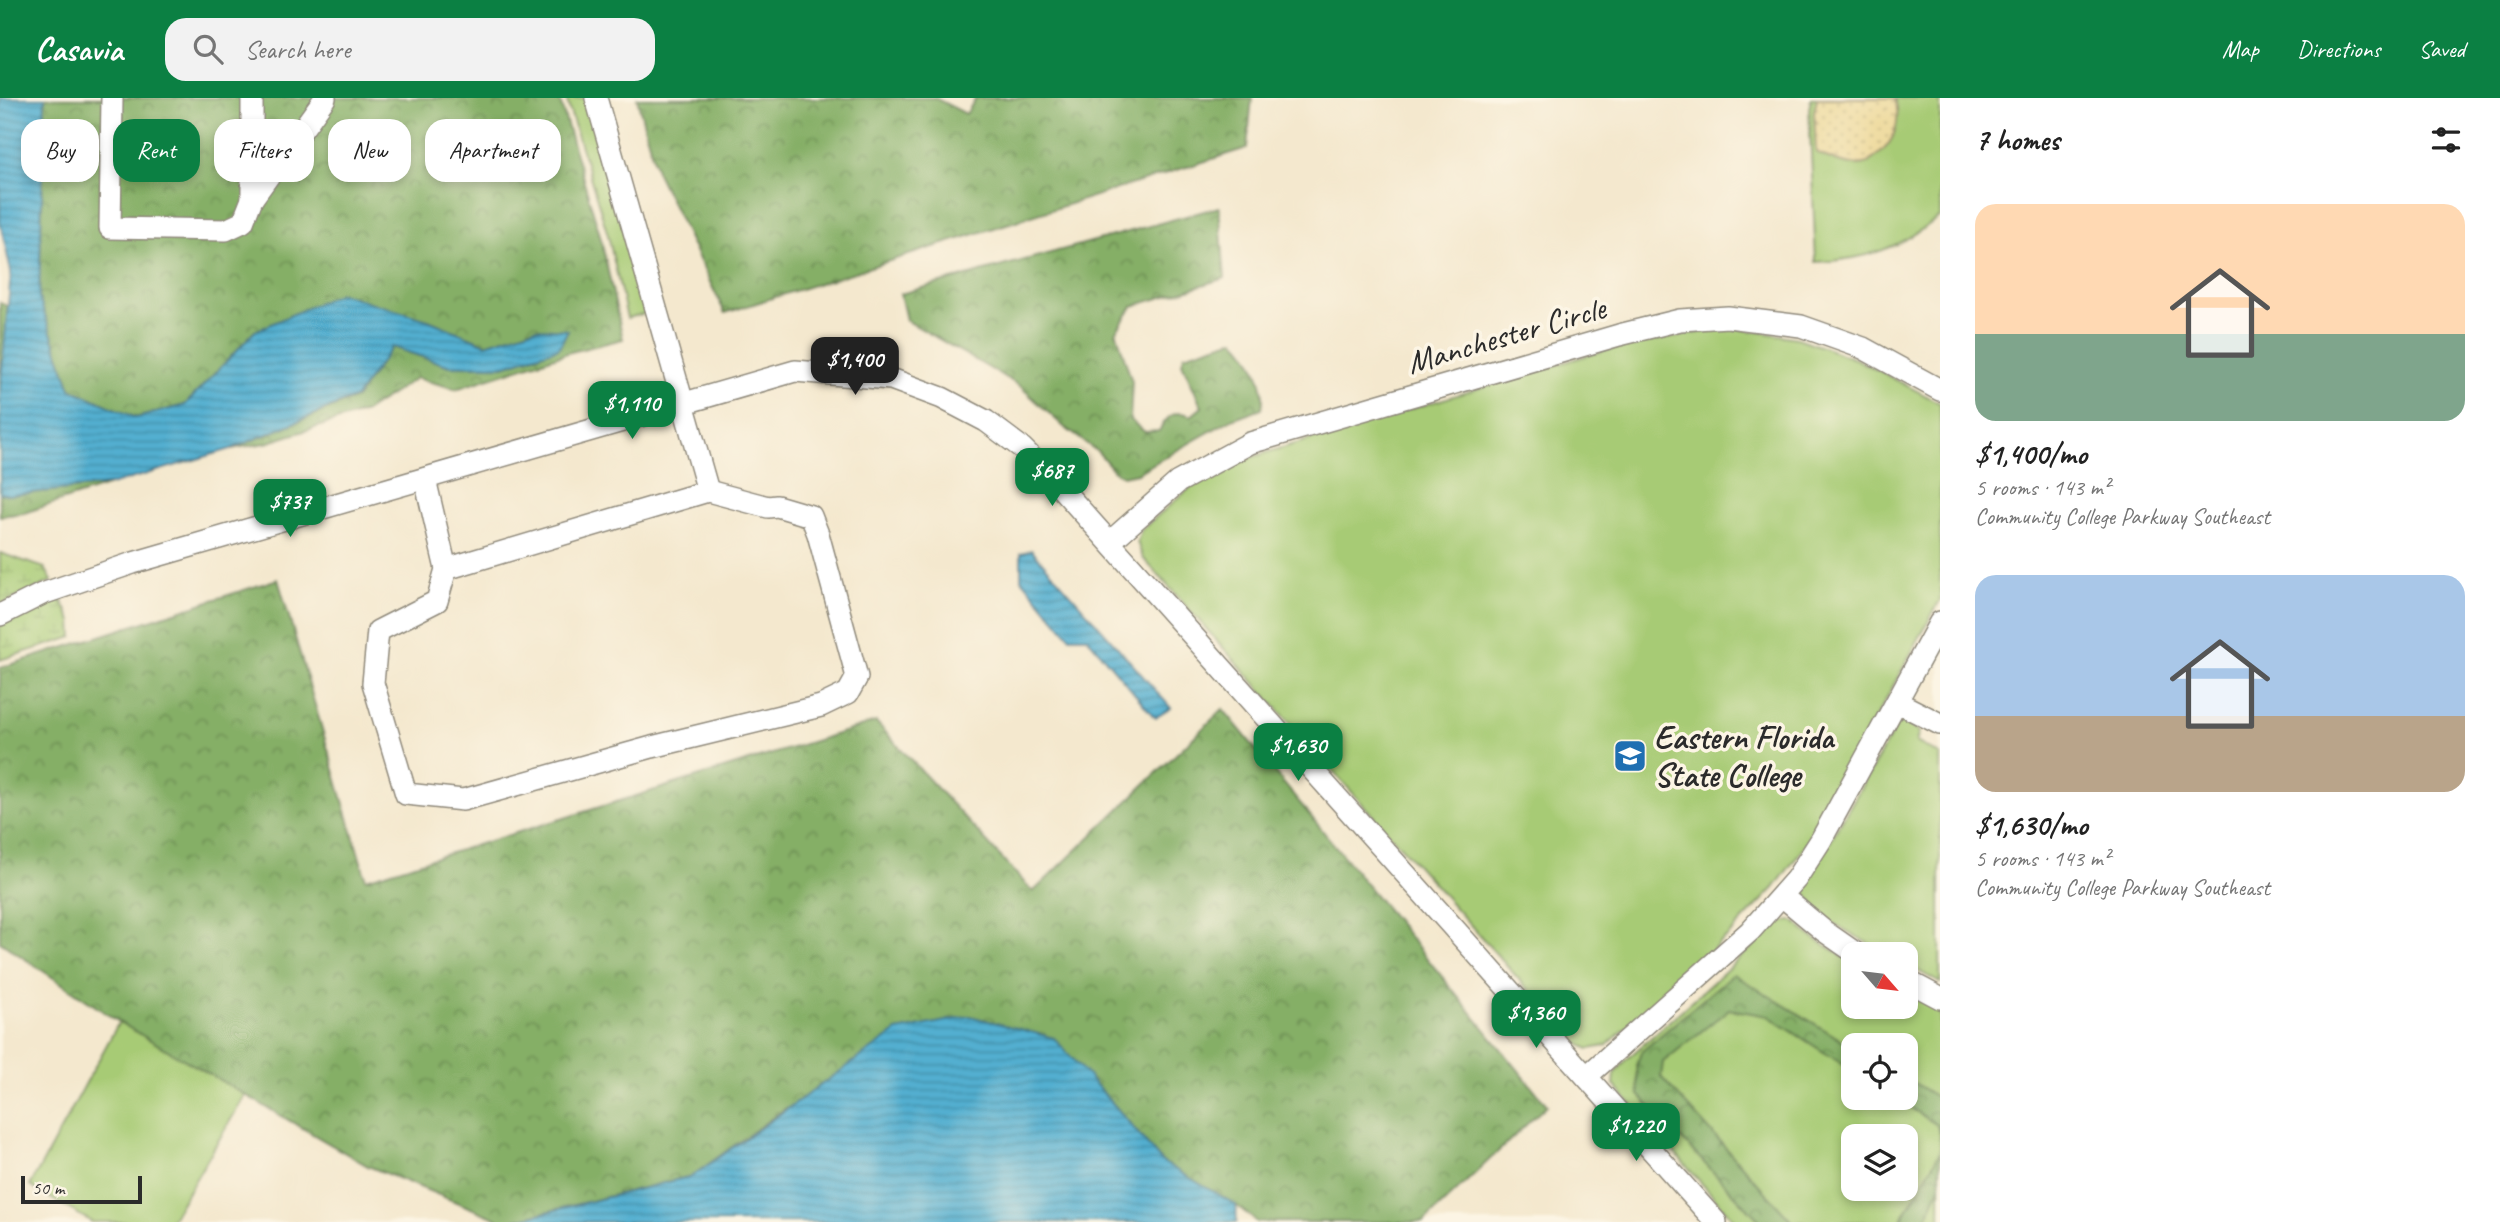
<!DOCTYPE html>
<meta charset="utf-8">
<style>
:root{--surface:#fff;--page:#f2f2f2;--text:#222;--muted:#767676;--accent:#0b8043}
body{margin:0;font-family:Caveat,sans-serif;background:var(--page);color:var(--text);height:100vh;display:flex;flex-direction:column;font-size:26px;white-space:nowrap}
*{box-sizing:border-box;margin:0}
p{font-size:23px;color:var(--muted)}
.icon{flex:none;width:38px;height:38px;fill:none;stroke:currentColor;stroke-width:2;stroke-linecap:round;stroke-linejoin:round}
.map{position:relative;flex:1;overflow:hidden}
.drawer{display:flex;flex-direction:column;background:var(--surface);width:560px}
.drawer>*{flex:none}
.guide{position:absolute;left:21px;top:21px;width:665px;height:63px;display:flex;gap:14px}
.needle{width:46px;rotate:118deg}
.tools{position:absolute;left:1841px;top:844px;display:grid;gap:14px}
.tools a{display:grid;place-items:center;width:77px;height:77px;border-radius:14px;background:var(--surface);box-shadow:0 4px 10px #0003;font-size:35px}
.scale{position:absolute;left:21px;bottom:18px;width:121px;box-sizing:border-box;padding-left:7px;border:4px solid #2b2b2b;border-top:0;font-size:19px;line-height:24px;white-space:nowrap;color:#2b2b2b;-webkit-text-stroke:5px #fcf5e5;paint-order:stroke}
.price{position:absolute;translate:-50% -60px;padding:0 16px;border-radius:14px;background:var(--accent);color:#fff;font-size:23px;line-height:46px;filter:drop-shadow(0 2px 4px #0008)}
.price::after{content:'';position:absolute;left:50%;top:42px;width:21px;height:16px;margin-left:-10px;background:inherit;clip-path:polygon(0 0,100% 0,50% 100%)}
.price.selected{background:#222;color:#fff}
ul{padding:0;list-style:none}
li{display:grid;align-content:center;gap:14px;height:371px;padding:0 35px}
li span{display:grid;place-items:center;height:217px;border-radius:21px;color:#555}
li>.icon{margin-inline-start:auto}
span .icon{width:126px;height:126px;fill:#fffc;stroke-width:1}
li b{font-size:30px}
h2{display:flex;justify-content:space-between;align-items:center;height:84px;padding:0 35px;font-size:30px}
.chip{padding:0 24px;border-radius:21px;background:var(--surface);box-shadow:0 4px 10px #0003;font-size:24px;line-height:63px}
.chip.selected{background:var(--accent);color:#fff}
header{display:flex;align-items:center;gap:42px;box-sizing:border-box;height:98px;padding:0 35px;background:var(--accent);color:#fff}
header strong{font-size:33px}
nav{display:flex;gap:38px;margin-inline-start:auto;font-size:24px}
.search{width:490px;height:63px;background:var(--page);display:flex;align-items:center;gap:18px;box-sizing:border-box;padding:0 24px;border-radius:21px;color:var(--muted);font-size:26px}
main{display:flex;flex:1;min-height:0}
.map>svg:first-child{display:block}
.grass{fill:#a7cb75;stroke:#697b50;stroke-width:2;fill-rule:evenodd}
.forest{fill:url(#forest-crowns);stroke:#586d48;stroke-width:2}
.wetland{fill:url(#wetland-marsh);stroke:#697b50;stroke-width:2}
.sand{fill:url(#sand-dots);stroke:#8c8264;stroke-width:2}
.water{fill:url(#water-rules);stroke:#3e6d7e;stroke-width:2}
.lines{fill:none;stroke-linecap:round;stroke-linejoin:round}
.minor-casing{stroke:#908a7c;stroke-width:24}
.minor{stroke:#fff;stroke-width:21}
.labels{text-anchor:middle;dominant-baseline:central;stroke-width:7;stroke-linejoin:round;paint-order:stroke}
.street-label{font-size:33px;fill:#2b2b2b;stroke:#fcf5e5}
.poi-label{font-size:33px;font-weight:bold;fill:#2b2b2b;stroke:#fcf5e5;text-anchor:start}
</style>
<header>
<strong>Casavia</strong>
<div class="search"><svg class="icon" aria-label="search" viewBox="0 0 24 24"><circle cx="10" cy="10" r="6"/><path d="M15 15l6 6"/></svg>Search here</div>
<nav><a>Map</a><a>Directions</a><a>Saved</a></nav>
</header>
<main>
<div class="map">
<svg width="1940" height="1124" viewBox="0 0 1940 1124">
<defs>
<pattern id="forest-crowns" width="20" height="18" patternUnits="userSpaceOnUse" patternTransform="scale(1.75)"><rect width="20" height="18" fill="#85af66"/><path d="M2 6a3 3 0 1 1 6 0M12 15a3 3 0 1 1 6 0" fill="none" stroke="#6d8f54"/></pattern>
<pattern id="wetland-marsh" width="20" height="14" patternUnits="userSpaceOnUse" patternTransform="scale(1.75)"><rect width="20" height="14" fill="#a7cb75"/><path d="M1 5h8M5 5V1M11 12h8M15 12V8" fill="none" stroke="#90ae65"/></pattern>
<pattern id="sand-dots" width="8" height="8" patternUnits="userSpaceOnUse" patternTransform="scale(1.75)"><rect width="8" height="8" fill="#eeda9e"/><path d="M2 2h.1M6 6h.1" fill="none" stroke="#cb8" stroke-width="1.8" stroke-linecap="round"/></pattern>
<pattern id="water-rules" width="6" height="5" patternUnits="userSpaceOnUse" patternTransform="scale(1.75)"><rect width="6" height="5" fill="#52afd0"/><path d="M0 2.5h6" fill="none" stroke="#448fa9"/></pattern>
</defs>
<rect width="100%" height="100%" fill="#fcf5e5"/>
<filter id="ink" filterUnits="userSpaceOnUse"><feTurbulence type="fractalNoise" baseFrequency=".0143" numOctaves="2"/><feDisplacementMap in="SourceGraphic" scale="14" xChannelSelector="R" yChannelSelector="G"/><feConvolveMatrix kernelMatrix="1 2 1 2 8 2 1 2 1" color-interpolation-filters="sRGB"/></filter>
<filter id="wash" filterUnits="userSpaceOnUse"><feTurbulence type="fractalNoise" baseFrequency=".00686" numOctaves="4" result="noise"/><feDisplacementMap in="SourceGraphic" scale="28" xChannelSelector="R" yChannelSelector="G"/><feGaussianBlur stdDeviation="1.57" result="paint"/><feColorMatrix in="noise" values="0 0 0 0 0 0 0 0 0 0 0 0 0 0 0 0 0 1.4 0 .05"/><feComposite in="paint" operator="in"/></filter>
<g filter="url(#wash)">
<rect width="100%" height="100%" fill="#f4e8ce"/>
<!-- grass -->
<g class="grass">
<polygon points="566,0 587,0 647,215 627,220 608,137"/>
<path d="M1811,0H1940V118C1900,150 1867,162 1816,164L1809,11Z"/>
<polygon points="1728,229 1798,240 1858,262 1940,305 1940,502 1809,742 1774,790 1728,838 1606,948 1589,951 1575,944 1143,460 1137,444 1141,432 1191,389 1239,363 1605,252"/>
<polygon points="1900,622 1919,634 1916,644 1940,657 1940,885 1906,866 1906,856 1887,856 1826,821 1802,791"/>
<path d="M1792,822L1812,839L1853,864V908H1906V893L1940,912V1124H1736L1614,987L1615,976L1627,961L1780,824ZM1853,947H1906V999H1853ZM1853,1038H1906V1090H1853Z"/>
<polygon points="119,924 246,996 170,1124 92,1124 30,1088"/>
</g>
<!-- forest -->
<g class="forest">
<polygon points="45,0 559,0 600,137 623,241 567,255 456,291 416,280 365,314 266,345 231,351 356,300 392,249 450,268 503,268 558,250 536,230 486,246 428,222 255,233 185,307 136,320 71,291 39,200"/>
<polygon points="637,0 935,0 966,16 976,0 1252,0 1247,50 725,215 656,73"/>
<path d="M1219,109L1225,180L1133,208L1116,233L1132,284L1130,322L1145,334L1159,333C1166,319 1175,310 1191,318L1202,309L1182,265L1184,257L1235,241C1252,258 1267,286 1262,310L1232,321L1137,375L1123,378L1116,375L1098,354L1064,329L1020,288L906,222L900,196Z"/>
<polygon points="0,204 8,209 0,292"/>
<polygon points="110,387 24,415 0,418 0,395 10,397"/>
<polygon points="278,481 366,781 876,624 1033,794 1223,611 1547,1007 1424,1124 1257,1124 1236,1107 1161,1063 1115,1008 786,1010 692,1078 505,1124 368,1068 119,924 0,844 0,570"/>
<polygon points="1733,876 1853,949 1853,973 1768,918 1729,911 1663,964 1661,979 1793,1124 1761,1124 1639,997 1637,967 1641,954"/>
<polygon points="1906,980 1940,1001 1940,1042 1937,1027 1894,999 1906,999"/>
<polygon points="1940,1054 1940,1089 1925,1124 1900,1124"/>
</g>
<!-- wetland -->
<g class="wetland">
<polygon points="0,455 45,470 52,483 0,507"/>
<polygon points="60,499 72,523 73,539 0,562 0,527"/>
</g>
<!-- sand -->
<path class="sand" d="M1817,0H1895C1901,23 1896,43 1877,58C1876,59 1869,64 1868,65C1851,71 1831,62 1816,54L1814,14Z"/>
<!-- water -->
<g class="water">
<polygon points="0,0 45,0 39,200 71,291 136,320 185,307 255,233 340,195 428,222 486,246 536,230 568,232 559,250 503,268 450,268 392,249 356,299 231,351 110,387 10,397 0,395 0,292 11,174 0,124"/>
<polygon points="1032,452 1171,610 1155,620 1087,539 1070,539 1021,480 1021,455"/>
<polygon points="970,918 1054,940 1115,1008 1161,1063 1236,1107 1237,1124 507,1124 692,1078 897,933"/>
</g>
</g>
<g filter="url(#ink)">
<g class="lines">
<defs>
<g id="minor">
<polyline points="112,0 110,130 226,132 243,124 252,101 252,0"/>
<polyline points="596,0 708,393"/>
<polyline points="252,101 325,0"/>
<polyline points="425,381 446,471 437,503 378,533 373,585 406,696 463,702 652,649 821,608 848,595 857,579 818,436 811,418 777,408 768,409 708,393 446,471"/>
<polyline points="1111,443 1178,384 1250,345 1619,237 1680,222 1728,219 1801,228 1863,250 1940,292"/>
<polyline points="0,517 42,496 133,465 795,273 891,281 942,300 986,323 1022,350 1053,381 1716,1124"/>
<polyline points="1897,604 1940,626"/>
<polyline points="1782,798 1824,833 1857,856"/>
<polyline points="1906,882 1940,900"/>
<polyline points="1587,978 1750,833 1796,781 1821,742 1940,524"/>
</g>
</defs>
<!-- minor casing -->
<use href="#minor" class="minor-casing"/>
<!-- minor -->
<use href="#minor" class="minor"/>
</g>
</g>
<!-- icons -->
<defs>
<symbol id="university-square" viewBox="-11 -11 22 22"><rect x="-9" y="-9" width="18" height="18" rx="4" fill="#1f6fb2" stroke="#fcf5e5"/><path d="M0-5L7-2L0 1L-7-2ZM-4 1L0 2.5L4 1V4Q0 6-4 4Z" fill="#fff"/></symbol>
</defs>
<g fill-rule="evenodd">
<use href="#university-square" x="1611" y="639" width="38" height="38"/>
</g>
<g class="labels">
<!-- street labels -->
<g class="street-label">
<text transform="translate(1506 237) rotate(-16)">Manchester Circle</text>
</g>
<!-- poi labels -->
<g class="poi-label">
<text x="1654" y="639">Eastern Florida<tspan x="1654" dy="38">State College</tspan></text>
</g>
</g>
</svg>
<div class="tools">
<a><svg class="needle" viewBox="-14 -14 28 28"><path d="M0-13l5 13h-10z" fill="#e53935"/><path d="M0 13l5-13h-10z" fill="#767676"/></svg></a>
<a><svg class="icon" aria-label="locate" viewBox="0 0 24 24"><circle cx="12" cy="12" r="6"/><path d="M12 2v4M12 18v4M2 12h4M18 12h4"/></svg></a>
<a><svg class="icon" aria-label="layers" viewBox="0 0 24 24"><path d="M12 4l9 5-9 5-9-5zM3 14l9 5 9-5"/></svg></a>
</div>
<div class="scale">50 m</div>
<b class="price selected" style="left:855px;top:299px">$1,400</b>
<b class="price" style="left:632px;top:343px">$1,110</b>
<b class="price" style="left:1052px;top:410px">$687</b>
<b class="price" style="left:290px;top:441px">$737</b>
<b class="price" style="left:1298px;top:685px">$1,630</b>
<b class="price" style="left:1536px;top:952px">$1,360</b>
<b class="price" style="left:1636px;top:1065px">$1,220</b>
<div class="guide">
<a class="chip">Buy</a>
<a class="chip selected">Rent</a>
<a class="chip">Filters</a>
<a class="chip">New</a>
<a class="chip">Apartment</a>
</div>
</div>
<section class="drawer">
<h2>7 homes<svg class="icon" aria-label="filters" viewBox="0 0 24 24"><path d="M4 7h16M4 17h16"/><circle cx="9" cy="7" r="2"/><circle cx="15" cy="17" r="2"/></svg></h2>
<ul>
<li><span style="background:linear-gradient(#ffd9b3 60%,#7fa58c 0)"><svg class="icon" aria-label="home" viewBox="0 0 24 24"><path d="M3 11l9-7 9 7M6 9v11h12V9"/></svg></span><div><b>$1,400/mo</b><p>5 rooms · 143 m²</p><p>Community College Parkway Southeast</p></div></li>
<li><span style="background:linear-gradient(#a9c7e8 65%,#b9a48a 0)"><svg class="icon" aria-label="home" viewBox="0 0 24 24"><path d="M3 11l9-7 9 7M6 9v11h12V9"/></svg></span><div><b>$1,630/mo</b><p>5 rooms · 143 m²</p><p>Community College Parkway Southeast</p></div></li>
</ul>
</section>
</main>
